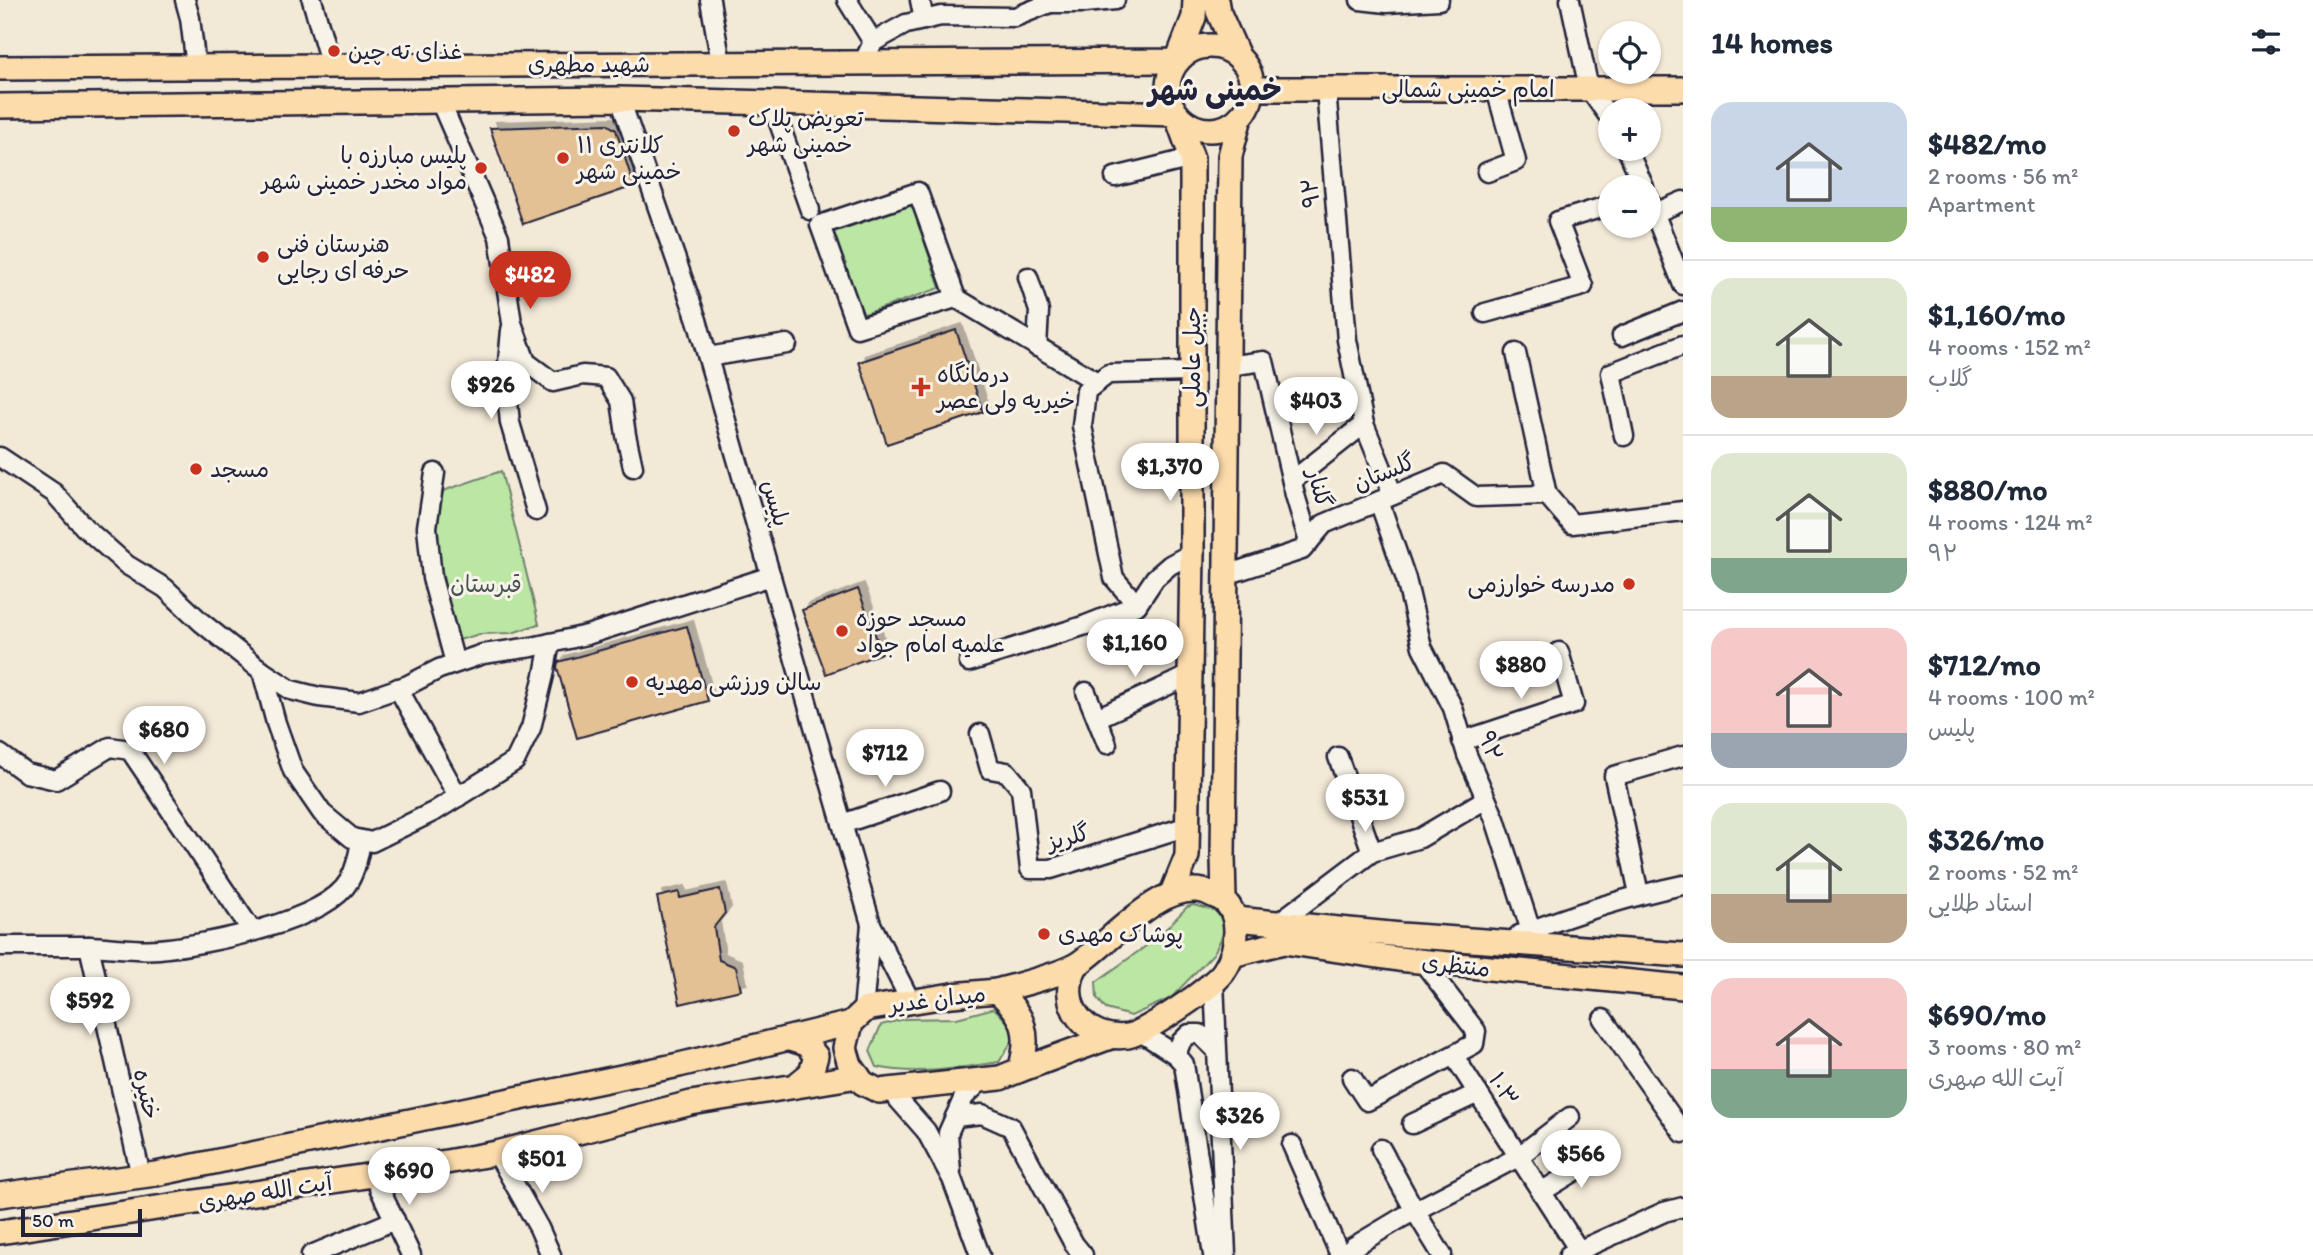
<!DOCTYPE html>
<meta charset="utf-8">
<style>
:root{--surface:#fff;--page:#f6f6f7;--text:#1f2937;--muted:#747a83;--line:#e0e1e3;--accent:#c8321e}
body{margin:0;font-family:Itim,"Playpen Sans Arabic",sans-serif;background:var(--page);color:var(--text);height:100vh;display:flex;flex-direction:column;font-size:26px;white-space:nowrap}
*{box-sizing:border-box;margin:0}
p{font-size:23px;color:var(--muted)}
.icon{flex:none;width:38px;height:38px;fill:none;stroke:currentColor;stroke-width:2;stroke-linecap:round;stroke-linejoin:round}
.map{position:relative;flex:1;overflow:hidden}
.drawer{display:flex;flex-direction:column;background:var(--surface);width:630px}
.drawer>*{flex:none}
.controls{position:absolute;left:1598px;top:21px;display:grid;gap:14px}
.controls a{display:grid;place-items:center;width:63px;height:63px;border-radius:50%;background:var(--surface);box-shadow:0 2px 5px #0004;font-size:35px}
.scale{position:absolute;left:21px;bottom:18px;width:121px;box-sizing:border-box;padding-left:7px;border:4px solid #22223b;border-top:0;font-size:19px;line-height:24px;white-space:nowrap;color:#22223b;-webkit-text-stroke:5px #f7f3e8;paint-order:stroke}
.price{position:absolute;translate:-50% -60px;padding:0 16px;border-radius:24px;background:#fff;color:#222;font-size:23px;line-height:46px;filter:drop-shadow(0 2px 4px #0008)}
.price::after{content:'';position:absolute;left:50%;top:42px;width:21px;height:16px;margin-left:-10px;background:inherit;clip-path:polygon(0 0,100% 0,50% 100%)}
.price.selected{background:var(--accent);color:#fff}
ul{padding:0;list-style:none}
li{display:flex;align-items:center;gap:21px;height:175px;padding:0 28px}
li+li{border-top:2px solid var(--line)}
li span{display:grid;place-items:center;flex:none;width:196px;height:140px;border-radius:21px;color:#555}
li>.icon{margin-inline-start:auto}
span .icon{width:84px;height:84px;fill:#fffc;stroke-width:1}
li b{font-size:30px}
h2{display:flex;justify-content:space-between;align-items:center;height:84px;padding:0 28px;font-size:30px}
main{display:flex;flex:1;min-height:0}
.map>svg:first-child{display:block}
.green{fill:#bce6a3;stroke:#6f846f;stroke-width:2}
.building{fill:#e4c095;stroke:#22223b;stroke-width:2;filter:url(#shadow)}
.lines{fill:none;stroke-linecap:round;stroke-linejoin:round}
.minor-casing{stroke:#22223b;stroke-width:23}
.major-casing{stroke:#22223b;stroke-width:28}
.minor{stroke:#f7f3e8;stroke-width:18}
.major{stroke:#fddcac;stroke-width:23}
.poi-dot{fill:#c8321e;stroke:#f7f3e8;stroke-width:2.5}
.labels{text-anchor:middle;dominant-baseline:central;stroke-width:6;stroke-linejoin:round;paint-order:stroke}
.poi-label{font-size:23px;fill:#22223b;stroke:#f7f3e8;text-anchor:start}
.street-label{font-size:23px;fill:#22223b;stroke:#f7f3e8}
.park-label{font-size:23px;fill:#485355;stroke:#f7f3e8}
.district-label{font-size:30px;font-weight:bold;fill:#22223b;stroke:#f7f3e8}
</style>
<main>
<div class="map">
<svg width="1683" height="1255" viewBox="0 0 1683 1255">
<defs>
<filter id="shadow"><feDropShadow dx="6" dy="-6" stdDeviation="0" flood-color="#0004"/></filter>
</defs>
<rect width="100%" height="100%" fill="#f3e9d7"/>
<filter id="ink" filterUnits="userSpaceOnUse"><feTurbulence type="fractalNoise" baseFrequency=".0143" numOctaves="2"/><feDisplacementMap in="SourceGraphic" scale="14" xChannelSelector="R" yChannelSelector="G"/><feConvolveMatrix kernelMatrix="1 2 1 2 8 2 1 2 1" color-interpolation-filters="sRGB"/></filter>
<g filter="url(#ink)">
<!-- green -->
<g class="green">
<polygon points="912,205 940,288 862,315 834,232"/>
<polygon points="501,471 539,624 512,633 480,634 455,641 435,533 440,492"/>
<polygon points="1193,905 1214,910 1228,925 1214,953 1171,998 1131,1016 1106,1009 1097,998 1096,982 1157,938 1187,907"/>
<path d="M994,1008L1012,1027V1041L999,1062C959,1068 917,1076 877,1067L870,1051L881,1025L904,1019L957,1018Z"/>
</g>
<!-- building -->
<g class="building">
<polygon points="607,124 616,130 634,186 523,224 490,128"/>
<polygon points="956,330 983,412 887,444 859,362"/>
<polygon points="858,589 882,653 826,674 802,610"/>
<polygon points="687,626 708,701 577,738 557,667 558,662"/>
<polygon points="720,889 725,913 714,927 719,960 736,967 741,990 680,1004 657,897 679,892 680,898"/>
</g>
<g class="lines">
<defs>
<g id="minor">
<polyline points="185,0 190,18 196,67"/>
<polyline points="312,0 331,66"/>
<polyline points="710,0 721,63"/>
<polyline points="847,0 873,42"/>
<polyline points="920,0 924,20"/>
<polyline points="1360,0 1386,3 1439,0"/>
<polyline points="1570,0 1589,89 1610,118"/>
<polyline points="1050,3 1085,3 1115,0"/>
<polyline points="863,63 873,42 906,24 941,16 1015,17 1050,3 1049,0"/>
<polyline points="1326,89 1347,340 1364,424 1393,495"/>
<polyline points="620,99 697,320 871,924 911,1002"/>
<polyline points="440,101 499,237 512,323 526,362 553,382 583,375 606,377 621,401 626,435 633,467"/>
<polyline points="772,103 810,210"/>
<polyline points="1627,149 1644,187"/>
<polyline points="1487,172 1516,161 1496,89"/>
<polyline points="1115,177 1192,158"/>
<polyline points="1648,197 1683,285"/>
<polyline points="1655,213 1683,201"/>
<polyline points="1028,277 1039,311 1037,347"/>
<polyline points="956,298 857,328 820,225 918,192 956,298 1097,382"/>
<polyline points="1485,313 1583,286 1558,221 1610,205"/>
<polyline points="511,330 506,383 510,423 536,511"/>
<polyline points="1622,336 1683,311"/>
<polyline points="1516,353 1547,495"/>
<polyline points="708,357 787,344"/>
<polyline points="1228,366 1264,361 1295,495 1309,542"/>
<polyline points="1624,436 1611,373 1683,345"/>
<polyline points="0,457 54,493 84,527 127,565 165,588 201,622 262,671 291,690 319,697 359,702 408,685 439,669 483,654 532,647 587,635 771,576"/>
<polyline points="435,473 427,527 432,578 455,663"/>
<polyline points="1292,481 1364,424"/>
<polyline points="1379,501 1406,579 1422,647 1453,708 1467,755 1495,819 1531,931"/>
<polyline points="1226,575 1302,550 1324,524 1444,474 1476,497 1547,495 1572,524 1683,511"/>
<polyline points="1137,605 1114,578 1082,426 1086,391 1108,374 1192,372"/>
<polyline points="969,662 1086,625 1137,605 1155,578 1170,565 1192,553"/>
<polyline points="262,671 276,723 293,771 322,813 352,838 372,842 435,811 515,761 531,728 544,675 550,643"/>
<polyline points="398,688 458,797"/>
<polyline points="1086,692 1107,744"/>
<polyline points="1097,718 1190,675"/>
<polyline points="980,734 990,769 1007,772 1021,789 1030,869 1051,869 1188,826"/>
<polyline points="1462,741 1574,704 1559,652"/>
<polyline points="0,754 26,773 56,780 110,747 130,750 252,931"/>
<polyline points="1338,757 1372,852"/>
<polyline points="842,824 940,791"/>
<polyline points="1639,894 1614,776 1683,756"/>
<polyline points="1278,923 1372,852 1420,838 1486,799"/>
<path d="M1519,935C1573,914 1626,897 1683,885"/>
<polyline points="0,946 89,946 141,1176"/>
<path d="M89,946C112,947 137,951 159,949C204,945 326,922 349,881C356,869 359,854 361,840"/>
<polyline points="1214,981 1226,1255"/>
<polyline points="863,1011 871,924"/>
<polyline points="1603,1019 1683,1133"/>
<polyline points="1139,1031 1176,1055 1184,1064 1213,1255"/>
<polyline points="1176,1055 1181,1042 1189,1034 1200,1034 1216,1050"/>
<polyline points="1454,1056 1582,1255"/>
<polyline points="1352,1078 1367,1101 1474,1044 1476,1031 1422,961"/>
<polyline points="890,1090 926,1131 952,1179 980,1255"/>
<polyline points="955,1117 982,1114 1011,1127 1074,1244 1083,1255"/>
<polyline points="1412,1124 1478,1093"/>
<polyline points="1292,1145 1340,1255"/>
<polyline points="1381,1149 1415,1211 1442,1255"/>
<polyline points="497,1153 539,1228 551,1255"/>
<polyline points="951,1172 948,1133 964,1097 982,1080"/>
<polyline points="373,1175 411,1255"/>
<polyline points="1541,1192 1600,1156"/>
<polyline points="311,1255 395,1220"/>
<polyline points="1345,1255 1353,1247 1403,1217 1518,1157 1570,1117"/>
<polyline points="1569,1255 1664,1212 1683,1207"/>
</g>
<g id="major">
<polyline points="1216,0 1218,11 1238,56"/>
<circle cx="1210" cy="88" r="42"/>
<polyline points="0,68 1177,61 1194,17 1195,0"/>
<polyline points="1252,89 1683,89"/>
<polyline points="0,106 620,99 1176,114 1192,158 1192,553 1187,856 1172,893"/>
<polyline points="1224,900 1223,857 1230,156 1240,117"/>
<polyline points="1236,919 1401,935 1683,955"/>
<polyline points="1232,955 1284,942 1398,959 1683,987"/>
<path d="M997,991C1018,985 1061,975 1078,964C1111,942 1159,882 1203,891C1207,892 1213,895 1217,897C1231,902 1236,918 1236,931C1236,946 1232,959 1224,971C1215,986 1145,1033 1128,1036C1086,1042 1056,1004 1076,966"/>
<path d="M997,991C1025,1015 1031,1035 1020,1070L1000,1078L879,1091L863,1083L850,1065L845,1048L851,1023L866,1009L952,995Z"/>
<polyline points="790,1039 806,1044 816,1056 811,1073 795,1086"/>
<polyline points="1020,1070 1110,1037"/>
<polyline points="0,1195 156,1174 679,1065 851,1023"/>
<polyline points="0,1232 373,1175 497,1153 691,1103 858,1076"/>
</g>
</defs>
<!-- minor casing -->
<use href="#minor" class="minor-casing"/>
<!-- major casing -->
<use href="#major" class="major-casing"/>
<!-- minor -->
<use href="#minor" class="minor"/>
<!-- major -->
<use href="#major" class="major"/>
</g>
</g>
<!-- markers -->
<g class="poi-dot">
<circle cx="334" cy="51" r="7"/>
<circle cx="734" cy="131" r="7"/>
<circle cx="563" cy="158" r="7"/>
<circle cx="481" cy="168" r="7"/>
<circle cx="263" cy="257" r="7"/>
<path d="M917.5 376.5h7v7h7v7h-7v7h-7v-7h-7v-7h7z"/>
<circle cx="196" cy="469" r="7"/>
<circle cx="1629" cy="584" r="7"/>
<circle cx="842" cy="631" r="7"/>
<circle cx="632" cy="682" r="7"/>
<circle cx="1044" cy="934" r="7"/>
</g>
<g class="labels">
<!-- poi labels -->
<g class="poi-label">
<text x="348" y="51">غذای ته چین</text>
<text x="748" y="118">تعویض پلاک<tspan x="748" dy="26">خمینی شهر</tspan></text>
<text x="577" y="145">کلانتری ۱۱<tspan x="577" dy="26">خمینی شهر</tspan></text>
<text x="467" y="155" text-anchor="end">پلیس مبارزه با<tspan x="467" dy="26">مواد مخدر خمینی شهر</tspan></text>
<text x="277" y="244">هنرستان فنی<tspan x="277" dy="26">حرفه ای رجایی</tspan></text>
<text x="937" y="374">درمانگاه<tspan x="937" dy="26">خیریه ولی عصر</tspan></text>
<text x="210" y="469">مسجد</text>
<text x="1615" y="584" text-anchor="end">مدرسه خوارزمی</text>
<text x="856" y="618">مسجد حوزه<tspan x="856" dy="26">علمیه امام جواد</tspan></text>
<text x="646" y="682">سالن ورزشی مهدیه</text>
<text x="1058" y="934">پوشاک مهدی</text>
</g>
<!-- street labels -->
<g class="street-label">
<text x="589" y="64">شهید مطهری</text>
<text x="1468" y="89">امام خمینی شمالی</text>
<text transform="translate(1310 193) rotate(-95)">۹۲</text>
<text transform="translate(1192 357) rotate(-90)">جبل عاملی</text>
<text transform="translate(1384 472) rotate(-22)">گلستان</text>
<text transform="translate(1320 488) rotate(75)">گلنار</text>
<text transform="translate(776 503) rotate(74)">پلیس</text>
<text transform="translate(1491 746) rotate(69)">۹۲</text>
<text transform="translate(1068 837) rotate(-15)">گلریز</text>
<text transform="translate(1456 965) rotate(6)">منتظری</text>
<text transform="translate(937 999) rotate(-7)">میدان غدیر</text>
<text transform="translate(1504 1089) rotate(58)">۱۰۳</text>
<text transform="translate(147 1094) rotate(77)">ختیره</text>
<text transform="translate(265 1192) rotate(-9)">آیت الله صهری</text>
</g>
<!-- park labels -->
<g class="park-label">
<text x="486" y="584">قبرستان</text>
</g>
<!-- district labels -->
<g class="district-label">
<text x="1215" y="89">خمینی شهر</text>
</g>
</g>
</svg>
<div class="controls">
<a><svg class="icon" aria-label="locate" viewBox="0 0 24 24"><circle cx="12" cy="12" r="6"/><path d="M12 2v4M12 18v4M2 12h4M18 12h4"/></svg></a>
<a>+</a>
<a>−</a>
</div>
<div class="scale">50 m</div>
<b class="price selected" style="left:530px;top:311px">$482</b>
<b class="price" style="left:491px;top:421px">$926</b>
<b class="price" style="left:1316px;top:437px">$403</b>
<b class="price" style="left:1170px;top:503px">$1,370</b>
<b class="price" style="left:1135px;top:679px">$1,160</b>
<b class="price" style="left:1521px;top:701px">$880</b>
<b class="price" style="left:164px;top:766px">$680</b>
<b class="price" style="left:885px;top:789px">$712</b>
<b class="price" style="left:1365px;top:834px">$531</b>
<b class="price" style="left:90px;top:1037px">$592</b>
<b class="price" style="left:1240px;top:1152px">$326</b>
<b class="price" style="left:1581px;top:1190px">$566</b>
<b class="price" style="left:542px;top:1195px">$501</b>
<b class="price" style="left:409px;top:1207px">$690</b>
</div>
<section class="drawer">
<h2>14 homes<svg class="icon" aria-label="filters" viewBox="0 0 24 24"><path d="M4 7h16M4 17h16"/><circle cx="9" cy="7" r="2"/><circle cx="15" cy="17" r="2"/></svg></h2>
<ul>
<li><span style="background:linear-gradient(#c9d6e8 75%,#8fb573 0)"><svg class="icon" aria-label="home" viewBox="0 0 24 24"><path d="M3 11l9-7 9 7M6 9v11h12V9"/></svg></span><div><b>$482/mo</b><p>2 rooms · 56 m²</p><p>Apartment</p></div></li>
<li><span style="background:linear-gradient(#dfe7d0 70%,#b9a48a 0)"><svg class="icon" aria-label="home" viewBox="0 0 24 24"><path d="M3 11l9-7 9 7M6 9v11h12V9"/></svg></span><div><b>$1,160/mo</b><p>4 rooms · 152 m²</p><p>گلاب</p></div></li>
<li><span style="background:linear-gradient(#dfe7d0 75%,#7fa58c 0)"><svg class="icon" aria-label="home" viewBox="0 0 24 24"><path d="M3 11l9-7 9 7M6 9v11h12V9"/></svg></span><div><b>$880/mo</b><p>4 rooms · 124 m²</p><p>۹۲</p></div></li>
<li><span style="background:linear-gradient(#f6c9c9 75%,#9aa5b1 0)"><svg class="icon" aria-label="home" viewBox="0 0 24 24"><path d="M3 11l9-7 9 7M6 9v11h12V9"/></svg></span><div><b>$712/mo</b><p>4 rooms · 100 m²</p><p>پلیس</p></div></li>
<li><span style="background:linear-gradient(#dfe7d0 65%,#b9a48a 0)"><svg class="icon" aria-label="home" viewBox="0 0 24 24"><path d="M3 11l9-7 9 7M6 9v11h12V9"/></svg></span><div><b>$326/mo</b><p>2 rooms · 52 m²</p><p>استاد طلایی</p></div></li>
<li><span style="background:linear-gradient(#f6c9c9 65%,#7fa58c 0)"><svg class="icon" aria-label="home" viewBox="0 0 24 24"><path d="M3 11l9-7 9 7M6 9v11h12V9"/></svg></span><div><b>$690/mo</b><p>3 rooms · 80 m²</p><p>آیت الله صهری</p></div></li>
</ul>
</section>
</main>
